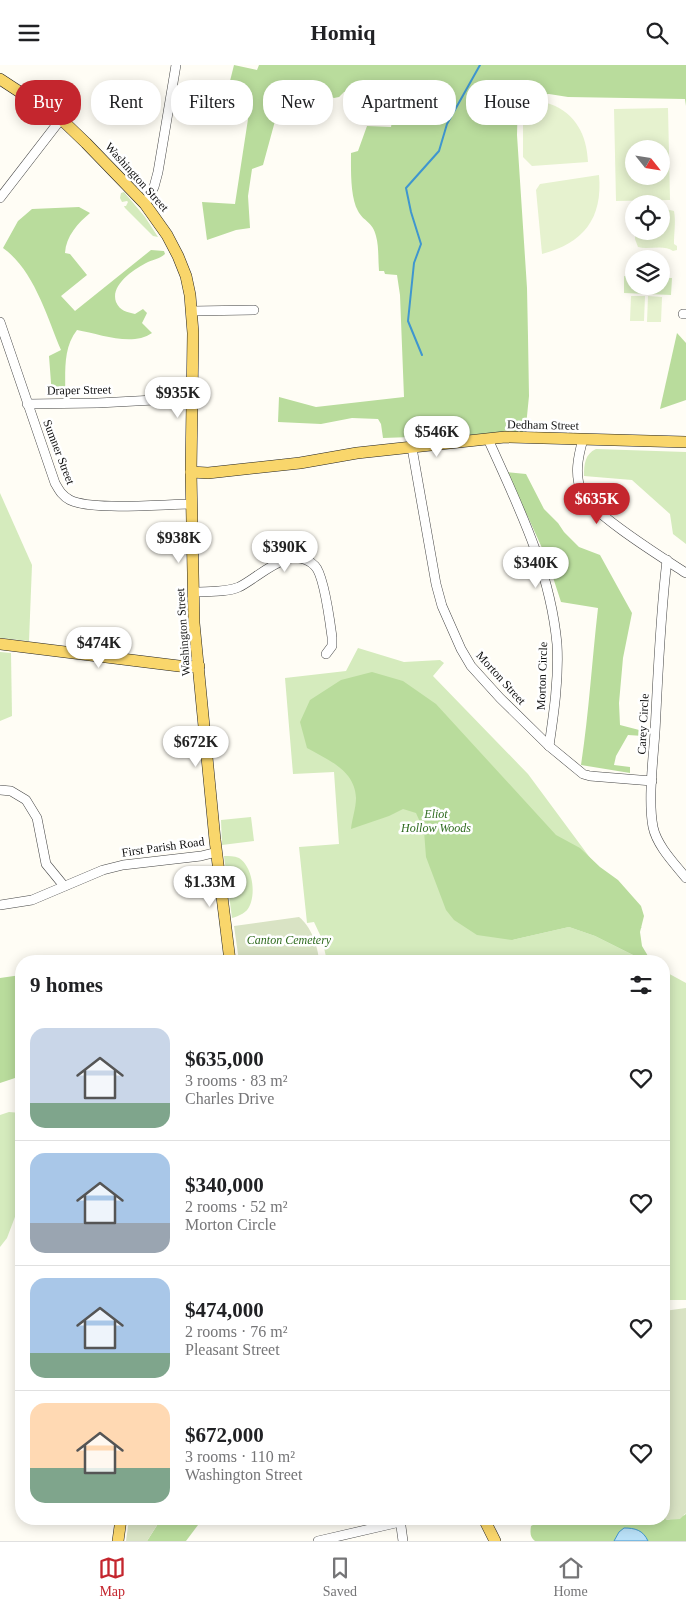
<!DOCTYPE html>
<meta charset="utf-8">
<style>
:root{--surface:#fff;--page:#f2f2f2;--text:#202124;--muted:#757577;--line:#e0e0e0;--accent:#c4262e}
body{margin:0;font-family:"Times New Roman",serif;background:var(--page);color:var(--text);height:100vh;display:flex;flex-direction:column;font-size:19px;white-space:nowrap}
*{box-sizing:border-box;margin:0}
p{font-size:16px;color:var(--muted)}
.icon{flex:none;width:28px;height:28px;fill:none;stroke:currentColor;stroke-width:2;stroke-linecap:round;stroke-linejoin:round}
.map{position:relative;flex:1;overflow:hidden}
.side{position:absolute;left:15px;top:890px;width:655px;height:570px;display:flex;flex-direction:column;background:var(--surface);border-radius:20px;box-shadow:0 2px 12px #0003}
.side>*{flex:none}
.top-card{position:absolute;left:15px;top:15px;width:656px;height:45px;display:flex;gap:10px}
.needle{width:32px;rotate:120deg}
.buttons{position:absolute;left:625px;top:75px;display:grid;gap:10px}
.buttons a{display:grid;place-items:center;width:45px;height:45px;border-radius:50%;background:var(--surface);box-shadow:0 2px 12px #0003;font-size:25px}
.price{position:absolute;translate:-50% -42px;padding:0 11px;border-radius:18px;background:#fff;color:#222;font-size:16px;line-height:32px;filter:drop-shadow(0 1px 2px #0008)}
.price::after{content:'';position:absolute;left:50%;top:30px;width:15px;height:11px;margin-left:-8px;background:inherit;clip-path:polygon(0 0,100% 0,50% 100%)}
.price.on{background:var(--accent);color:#fff}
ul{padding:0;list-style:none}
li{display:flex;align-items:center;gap:15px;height:125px;padding:0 15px}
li+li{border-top:1px solid var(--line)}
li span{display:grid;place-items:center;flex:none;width:140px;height:100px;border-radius:15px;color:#555}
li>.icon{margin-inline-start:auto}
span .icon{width:60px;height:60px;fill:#fffc;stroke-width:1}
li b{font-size:21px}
h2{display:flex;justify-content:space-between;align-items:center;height:60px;padding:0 15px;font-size:21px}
.tag{padding:0 18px;border-radius:20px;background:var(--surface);box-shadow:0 2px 12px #0003;font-size:18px;line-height:45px}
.tag.on{background:var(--accent);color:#fff}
header{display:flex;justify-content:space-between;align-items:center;height:65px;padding:0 15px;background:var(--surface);font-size:22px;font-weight:800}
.tab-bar{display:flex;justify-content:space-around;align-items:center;height:70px;border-top:1px solid var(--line);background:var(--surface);font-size:14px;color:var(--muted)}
.tab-bar a{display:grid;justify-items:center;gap:2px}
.tab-bar .on{color:var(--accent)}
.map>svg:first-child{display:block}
.green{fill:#d5ebbd}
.forest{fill:#b9dc9c}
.cemetery{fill:#d9e3c4}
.pitch{fill:#e6f2cf;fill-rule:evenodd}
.water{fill:#b9e0f7;stroke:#3f96cf}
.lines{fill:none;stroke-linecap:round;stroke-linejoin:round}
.stream{stroke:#3f96cf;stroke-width:2}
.minor-casing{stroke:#444;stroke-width:10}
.major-casing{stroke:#222;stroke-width:12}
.minor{stroke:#fff;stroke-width:9}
.major{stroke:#f9d66b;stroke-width:11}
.labels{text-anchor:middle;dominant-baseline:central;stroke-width:5;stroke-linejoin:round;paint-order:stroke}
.street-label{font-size:12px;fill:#111;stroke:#fff}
.park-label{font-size:12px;font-style:italic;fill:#2f6b1f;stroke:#fff}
</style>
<header><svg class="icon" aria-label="menu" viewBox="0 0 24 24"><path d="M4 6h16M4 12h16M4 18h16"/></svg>Homiq<svg class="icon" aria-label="search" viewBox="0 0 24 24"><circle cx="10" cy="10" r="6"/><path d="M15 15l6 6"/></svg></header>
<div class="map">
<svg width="686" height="1476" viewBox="0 0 686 1476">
<rect width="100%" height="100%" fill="#fffdf5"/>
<!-- green -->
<g class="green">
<polygon points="124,127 145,152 158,172 153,171 125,143 124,141 126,141 128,137 127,136 122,137 120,133 121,128"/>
<polygon points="624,211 634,212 634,221 661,221 661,213 672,213 671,230 624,228"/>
<path d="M596,384L686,387V479L673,469L670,449L632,415L584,411C584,399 585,389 596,384Z"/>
<polygon points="0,428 32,500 29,576 0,573"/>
<polygon points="358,583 404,597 440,595 444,598 433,611 528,709 642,863 585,839 512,875 569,862 595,871 645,896 327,896 322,874 314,857 307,858 299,782 339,779 334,707 293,709 285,613 346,606"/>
<polygon points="0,587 11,588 12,651 0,656"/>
<polygon points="251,752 254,776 222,780 221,755"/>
<path d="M224,791C229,791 234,791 239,793C252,801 256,827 250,840C247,848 239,851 232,853Z"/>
<polygon points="664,906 686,918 686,1235 664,1235"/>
<polygon points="9,1047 21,1048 21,1136 7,1173 0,1182 0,1050"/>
</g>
<!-- forest -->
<g class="forest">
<path d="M234,0L257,5L259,0H686V41L685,34L568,32L549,29L518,30L517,70L527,223L528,272L529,331L526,361L524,368L383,373L381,359L378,354L352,353L321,359L278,357L279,332L316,342L404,332L400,230L397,210L385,209L384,206H379C378,194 379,182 376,171C373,157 363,156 358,146C350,132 351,103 351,88L358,86L367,61L391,62L392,56L374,44L366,30L357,25L344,27L339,32L334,33L327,30L313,33L295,27H288L275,56L263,100L252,104L248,131L250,163L236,165L207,175L202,137L235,139L252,28L229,20Z"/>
<path d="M79,142L90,148C78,158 66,171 65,188L70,189L87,210L61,231L75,246L151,185L164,186L165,189C159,194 155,194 148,197C134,204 110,220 116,237C120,246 127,247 135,249L143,244L147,248L142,258L152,268C132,282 100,269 77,265C62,284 66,309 65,331H52L49,291L61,285C47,252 34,205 3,183L18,156L32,144Z"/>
<polygon points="677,268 686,278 686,335 660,344"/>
<path d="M505,407L526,409L544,444L558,458L564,467L579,482L600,490L632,548L623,593L619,638L620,660L643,666V671L628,670L616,691L614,700L630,702V708L581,700C589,648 592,595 598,543L561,537L547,494L528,452Z"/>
<path d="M372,607L403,616L436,639L556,770L580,783L600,802L618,815L641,841L644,851L640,867L642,881L651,896H645L595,871L569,862L512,875L477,870L454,855L446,845L426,792L424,766L416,748L403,744L389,751L351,764C352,754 356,743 356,733C355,705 328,695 307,683L300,657L310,635L341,615Z"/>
<polygon points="21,910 21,1011 0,1018 0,913"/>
<path d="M686,1448V1476H535C530,1472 530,1468 531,1461L544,1454H664V1451L667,1455L685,1450Z"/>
<polygon points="161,1454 206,1454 198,1460 186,1476 147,1476"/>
</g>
<!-- cemetery -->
<g class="cemetery">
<path d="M299,852C311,861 318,882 319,896H239L234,861Z"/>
<polygon points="686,1243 686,1448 680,1454 666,1455 664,1451 664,1246"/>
<polygon points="129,1454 161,1454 147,1476 126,1476"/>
</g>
<!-- pitch -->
<g class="pitch">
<path d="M523,36C532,36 542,36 550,39C576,48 587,71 588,97L532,101L523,92Z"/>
<path d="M668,43L670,135L616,136L614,44ZM634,84H661V111H634Z"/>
<path d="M599,110C603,154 583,178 542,189L536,125L540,119Z"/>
<path d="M661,143L674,146C676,157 674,167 674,179L677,181V185L673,186C664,179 649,185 638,182L635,174V166H661Z"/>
<polygon points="631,231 645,231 644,256 630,256"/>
<polygon points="648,231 662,232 661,257 647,257"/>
</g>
<!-- water -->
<path class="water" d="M624,1463C635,1463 643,1465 648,1476H614L619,1467Z"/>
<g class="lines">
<!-- stream -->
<polyline class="stream" points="422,290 408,256 414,198 421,179 411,147 406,123 439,86 447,59 480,0"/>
<defs>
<g id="minor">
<polyline points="0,133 61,54"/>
<polyline points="145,139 154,122 158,107 176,0"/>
<polyline points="192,246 254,245"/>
<polyline points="683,249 686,249"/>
<path d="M0,257L55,418C59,425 62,431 70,435C92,446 164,439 192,439"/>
<polyline points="27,339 98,338 192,333"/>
<path d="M488,374C518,441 550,504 557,579C559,613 554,647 549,681"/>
<path d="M583,374C578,392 574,410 582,428C592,449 663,493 686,508"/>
<polyline points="412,383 436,519 442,541 461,584 471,601 500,633 549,681 583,709 590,711 652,716"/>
<path d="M667,495C660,553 658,610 655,667C653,695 648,736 653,762C657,781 675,799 686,813"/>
<path d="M193,527C208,526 225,528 239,522C260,512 291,477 315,501C324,510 330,557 332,572V581L326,589"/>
<polyline points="0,725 11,726 26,735 37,753 46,799 64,821"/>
<polyline points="0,840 32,835 103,805 123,800 201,791 217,787"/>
<polyline points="400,1454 403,1476"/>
<polyline points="318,1476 400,1457"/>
</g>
<g id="major">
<polyline points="0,14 61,54 86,78 145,139 167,170 178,191 186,211 190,230 193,268 191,407 194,558 215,775 230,896"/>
<polyline points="191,407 208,408 300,398 357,388 505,372 686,377"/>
<polyline points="0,579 187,602 199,601"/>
<polyline points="484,1454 495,1476"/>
<polyline points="118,1476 121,1454"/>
</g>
</defs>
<!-- minor casing -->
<use href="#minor" class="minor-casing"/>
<!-- major casing -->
<use href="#major" class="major-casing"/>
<!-- minor -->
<use href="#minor" class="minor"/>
<!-- major -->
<use href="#major" class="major"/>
</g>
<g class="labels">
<!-- street labels -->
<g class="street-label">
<text transform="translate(137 112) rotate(48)">Washington Street</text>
<text transform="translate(79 325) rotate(-1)">Draper Street</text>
<text transform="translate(543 360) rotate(1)">Dedham Street</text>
<text transform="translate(59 387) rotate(69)">Sumner Street</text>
<text transform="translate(183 567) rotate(-94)">Washington Street</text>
<text transform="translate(542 611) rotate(-88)">Morton Circle</text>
<text transform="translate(501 613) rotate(48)">Morton Street</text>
<text transform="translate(643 659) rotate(-87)">Carey Circle</text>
<text transform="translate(163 782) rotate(-8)">First Parish Road</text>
</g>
<!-- park labels -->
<g class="park-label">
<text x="436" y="749">Eliot<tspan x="436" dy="14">Hollow Woods</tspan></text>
<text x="289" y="875">Canton Cemetery</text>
</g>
</g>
</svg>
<div class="buttons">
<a><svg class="needle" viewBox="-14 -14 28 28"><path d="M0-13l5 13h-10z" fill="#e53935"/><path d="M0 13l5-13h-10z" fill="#757577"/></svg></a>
<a><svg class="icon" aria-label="locate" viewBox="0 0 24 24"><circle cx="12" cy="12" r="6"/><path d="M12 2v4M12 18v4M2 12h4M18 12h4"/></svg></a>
<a><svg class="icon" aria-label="layers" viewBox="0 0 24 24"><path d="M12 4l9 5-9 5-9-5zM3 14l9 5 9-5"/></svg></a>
</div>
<b class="price" style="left:178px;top:354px">$935K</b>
<b class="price" style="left:437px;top:393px">$546K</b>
<b class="price on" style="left:597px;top:460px">$635K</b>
<b class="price" style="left:179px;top:499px">$938K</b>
<b class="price" style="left:285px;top:508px">$390K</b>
<b class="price" style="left:536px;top:524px">$340K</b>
<b class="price" style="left:99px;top:604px">$474K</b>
<b class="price" style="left:196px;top:703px">$672K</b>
<b class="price" style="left:210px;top:843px">$1.33M</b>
<div class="top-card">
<a class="tag on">Buy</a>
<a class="tag">Rent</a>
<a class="tag">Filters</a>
<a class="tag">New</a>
<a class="tag">Apartment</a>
<a class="tag">House</a>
</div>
<section class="side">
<h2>9 homes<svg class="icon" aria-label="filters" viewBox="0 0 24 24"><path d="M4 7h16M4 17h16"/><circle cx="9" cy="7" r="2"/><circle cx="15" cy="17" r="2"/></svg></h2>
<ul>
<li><span style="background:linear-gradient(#c9d6e8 75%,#7fa58c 0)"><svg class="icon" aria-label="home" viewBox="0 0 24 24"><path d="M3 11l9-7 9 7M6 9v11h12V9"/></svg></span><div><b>$635,000</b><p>3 rooms · 83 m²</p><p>Charles Drive</p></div><svg class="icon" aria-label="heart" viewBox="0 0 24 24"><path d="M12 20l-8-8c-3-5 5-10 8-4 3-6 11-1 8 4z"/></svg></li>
<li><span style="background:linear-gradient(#a9c7e8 70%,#9aa5b1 0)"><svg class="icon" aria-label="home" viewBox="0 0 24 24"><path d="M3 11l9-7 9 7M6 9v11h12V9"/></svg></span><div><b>$340,000</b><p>2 rooms · 52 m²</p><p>Morton Circle</p></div><svg class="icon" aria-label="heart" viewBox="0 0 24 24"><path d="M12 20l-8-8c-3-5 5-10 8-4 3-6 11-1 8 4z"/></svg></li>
<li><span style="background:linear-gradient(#a9c7e8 75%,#7fa58c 0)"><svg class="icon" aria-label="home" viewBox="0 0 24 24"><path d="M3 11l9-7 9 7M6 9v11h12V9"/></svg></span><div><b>$474,000</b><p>2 rooms · 76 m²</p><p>Pleasant Street</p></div><svg class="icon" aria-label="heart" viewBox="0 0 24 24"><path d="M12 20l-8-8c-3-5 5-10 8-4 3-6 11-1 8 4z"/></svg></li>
<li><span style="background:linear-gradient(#ffd9b3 65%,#7fa58c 0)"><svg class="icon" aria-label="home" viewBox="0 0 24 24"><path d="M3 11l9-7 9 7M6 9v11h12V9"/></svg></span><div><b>$672,000</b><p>3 rooms · 110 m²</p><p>Washington Street</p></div><svg class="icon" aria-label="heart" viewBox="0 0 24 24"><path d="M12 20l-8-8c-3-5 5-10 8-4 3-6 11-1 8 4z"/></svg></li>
</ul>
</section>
</div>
<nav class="tab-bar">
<a class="on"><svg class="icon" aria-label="map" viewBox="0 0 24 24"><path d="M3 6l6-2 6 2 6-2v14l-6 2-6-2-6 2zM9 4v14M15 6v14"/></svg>Map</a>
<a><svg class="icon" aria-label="saved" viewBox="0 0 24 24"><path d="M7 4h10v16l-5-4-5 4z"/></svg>Saved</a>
<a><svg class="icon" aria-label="home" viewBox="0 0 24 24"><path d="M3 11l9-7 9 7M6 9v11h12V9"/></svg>Home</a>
</nav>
